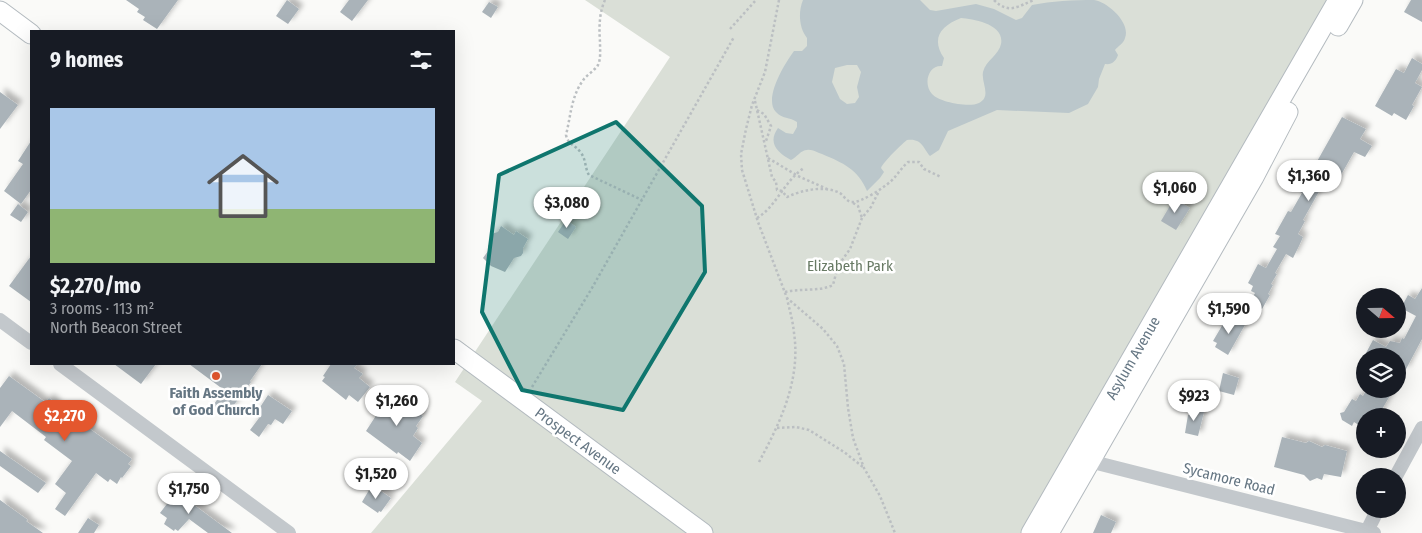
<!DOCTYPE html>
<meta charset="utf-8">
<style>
:root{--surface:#171b24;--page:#20242c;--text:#f1f3f6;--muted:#9ea1a6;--line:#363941;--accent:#e4572e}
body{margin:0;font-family:"Fira Sans Condensed",sans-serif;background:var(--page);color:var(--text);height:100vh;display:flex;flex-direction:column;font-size:19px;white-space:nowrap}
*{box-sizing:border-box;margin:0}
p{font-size:16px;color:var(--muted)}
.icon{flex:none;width:28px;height:28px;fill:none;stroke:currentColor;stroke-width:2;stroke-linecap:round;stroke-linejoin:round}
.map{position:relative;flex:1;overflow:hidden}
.side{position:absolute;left:30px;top:30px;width:425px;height:335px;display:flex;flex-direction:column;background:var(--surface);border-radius:0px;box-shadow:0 5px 20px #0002}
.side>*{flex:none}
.needle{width:32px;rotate:110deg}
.fabs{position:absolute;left:1356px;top:288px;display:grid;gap:10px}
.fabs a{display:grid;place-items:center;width:50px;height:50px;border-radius:50%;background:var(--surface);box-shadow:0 5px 20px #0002;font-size:25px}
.price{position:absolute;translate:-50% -42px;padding:0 11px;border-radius:18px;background:#fff;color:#222;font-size:16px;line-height:32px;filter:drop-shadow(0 1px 2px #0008)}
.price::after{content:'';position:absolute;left:50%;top:30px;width:15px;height:11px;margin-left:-8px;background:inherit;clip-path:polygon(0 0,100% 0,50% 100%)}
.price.current{background:var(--accent);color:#fff}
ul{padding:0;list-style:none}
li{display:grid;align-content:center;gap:10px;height:265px;padding:0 20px}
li+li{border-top:1px solid var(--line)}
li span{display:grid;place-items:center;height:155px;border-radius:0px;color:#555}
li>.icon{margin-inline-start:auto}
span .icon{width:90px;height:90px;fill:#fffc;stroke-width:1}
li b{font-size:21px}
h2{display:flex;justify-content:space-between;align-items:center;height:60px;padding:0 20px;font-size:21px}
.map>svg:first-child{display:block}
.green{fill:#dadfd7}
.water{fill:#bbc7cb;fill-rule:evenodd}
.building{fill:#aab3b9;filter:url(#shadow)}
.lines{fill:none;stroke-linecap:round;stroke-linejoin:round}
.secondary-casing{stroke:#b3babf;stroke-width:21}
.path{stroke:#bbbfc2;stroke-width:2.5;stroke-dasharray:2.5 2.5;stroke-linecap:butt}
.street{stroke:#c3c8cc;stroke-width:14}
.secondary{stroke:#fff;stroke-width:19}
.marked{fill:#0f766e;fill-opacity:0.2;stroke:#0f766e;stroke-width:4;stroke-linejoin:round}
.poi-dot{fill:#e4572e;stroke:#fff;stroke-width:2}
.labels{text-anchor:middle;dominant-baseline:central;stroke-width:5;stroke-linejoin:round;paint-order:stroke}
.park-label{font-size:15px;fill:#687a64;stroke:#fff}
.street-label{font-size:15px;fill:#657683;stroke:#fff}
.poi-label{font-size:15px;font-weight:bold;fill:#657683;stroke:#fff}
</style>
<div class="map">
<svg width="1422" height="533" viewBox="0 0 1422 533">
<defs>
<filter id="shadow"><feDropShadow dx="4.5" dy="-4.5" stdDeviation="2.5" flood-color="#0004"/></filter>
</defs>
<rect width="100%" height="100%" fill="#fafaf8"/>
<!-- green -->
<polygon class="green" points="585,0 1329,0 1027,533 371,533 482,401 455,382 670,57"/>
<!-- water -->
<path class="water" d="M803,0H920L930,10L936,11L976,4L994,9L1016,20L1022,18L1032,5C1052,1 1073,0 1094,0C1108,2 1131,23 1125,38C1124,43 1118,46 1115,50L1118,55C1116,61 1112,65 1105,64L1099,79L1098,87L1088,104L1069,113L997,110L948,131L939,150L930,156C923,148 922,138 907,140C901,145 884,161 881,168L884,172L880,178L867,191C858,169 843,163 822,154C818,153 812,149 807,150C801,150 797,157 791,160C778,153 767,143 778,128L786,133L793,134L797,127V122C790,117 782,119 776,112C763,99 785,63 794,51H802L807,46V38C799,28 798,12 803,0ZM961,18C973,19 1005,24 1001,44C999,55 986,60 983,72C981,83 992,96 979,103C969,108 939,102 932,94C923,84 928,65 942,66L944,58C931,39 940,26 961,18ZM847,65H857L861,72L857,87L859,97L855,103L847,104L840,99L832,82L835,68Z"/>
<!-- building -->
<g class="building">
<polygon points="126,0 178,0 157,29 143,20 145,17 137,12 139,9"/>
<polygon points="287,0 299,9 288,24 276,16"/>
<polygon points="349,0 368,0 352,21 340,12"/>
<polygon points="1411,0 1422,0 1422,22 1404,12"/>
<polygon points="489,2 498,7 491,18 482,12"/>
<polygon points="1412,58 1422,64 1422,70 1415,83 1422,87 1412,105 1414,106 1406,120 1394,113 1392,116 1375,106 1396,69 1404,73"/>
<polygon points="0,92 18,105 0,129"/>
<polygon points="1342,117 1366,129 1360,139 1372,146 1365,157 1354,152 1337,182 1330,178 1323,190 1321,188 1303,220 1305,221 1298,234 1303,237 1299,246 1293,258 1286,254 1275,273 1277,274 1271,284 1273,285 1268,294 1270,295 1262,309 1250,302 1255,293 1251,291 1253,286 1248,283 1258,264 1266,268 1277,249 1273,247 1280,236 1275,234 1288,211 1291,212 1302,193 1300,192 1306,181"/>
<polygon points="31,141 31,190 21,204 4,191 23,164 18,161"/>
<polygon points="1174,199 1190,208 1176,230 1161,221"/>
<polygon points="18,204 28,212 21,222 10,215"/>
<polygon points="566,220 576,227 568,239 558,232"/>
<polygon points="501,226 514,235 516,231 528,239 523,248 523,253 521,256 514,258 505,272 491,266 483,258 488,251 488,246 492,240 492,236 494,233 498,232"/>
<polygon points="31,256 31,302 9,286"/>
<polygon points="1422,288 1422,339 1405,371 1398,365 1398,356 1373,356 1366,353 1373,340 1386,347 1390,341 1400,343 1402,338 1404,339 1416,316 1401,308 1408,295 1415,299"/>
<polygon points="1233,316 1246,323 1228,355 1215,347 1217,343 1213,341 1226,319 1230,321"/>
<polygon points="114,364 156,364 141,384"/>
<polygon points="189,364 262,364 250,381 251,382 225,417 212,407 224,390"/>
<polygon points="331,364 358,364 354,368 363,374 359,378 370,387 358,402 349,395 346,400 322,381 325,377 323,376"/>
<polygon points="1223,373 1239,378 1234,395 1219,391"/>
<polygon points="9,376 45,402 49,398 58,405 54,409 71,421 75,416 84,423 83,424 132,459 128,464 131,466 122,478 121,477 117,484 110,479 108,482 96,473 65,516 55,509 66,493 55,484 72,461 44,440 46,437 12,411 0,427 0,388"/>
<polygon points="1367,389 1381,389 1391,394 1378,416 1365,416 1365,429 1354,422 1352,426 1342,420 1340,413 1344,412 1352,399 1356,401 1360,394 1363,396"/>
<polygon points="390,394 402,402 403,400 412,406 411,408 423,416 416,426 418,428 413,436 422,443 410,461 398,452 397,454 366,431"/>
<polygon points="268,395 292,411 283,424 275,419 271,425 268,424 259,437 250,430 259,418 255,415"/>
<polygon points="1191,409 1204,412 1198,436 1185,433 1188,415 1189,415"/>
<polygon points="1282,437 1306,443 1309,441 1322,447 1325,445 1347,451 1341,477 1324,474 1322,480 1317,478 1310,481 1304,475 1274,467"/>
<polygon points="0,451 46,483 38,493 0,466"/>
<polygon points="372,485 391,498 381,512 379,511 378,513 362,502"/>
<polygon points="179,488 192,498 190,502 232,533 208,533 189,519 178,531 175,529 174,531 164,524 167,518 160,513"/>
<polygon points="0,500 28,520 26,521 43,533 0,533"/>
<polygon points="1101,515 1116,522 1111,533 1093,533"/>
<polygon points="88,518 99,525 94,533 78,533"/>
</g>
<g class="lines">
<defs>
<g id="secondary">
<polyline points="0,11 31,34"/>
<polyline points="1338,26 1353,0"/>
<polyline points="454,349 703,533"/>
<polyline points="1031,533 1338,0"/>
<polyline points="1049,533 1254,177 1288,112"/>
</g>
</defs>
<!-- secondary casing -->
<use href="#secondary" class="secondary-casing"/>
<!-- path -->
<g class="path">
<path d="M605,0C599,13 599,28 600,42C600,50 601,59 598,65C595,70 587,75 584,79C571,96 571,115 566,135C568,145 576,145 581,153C586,159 585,169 589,175L642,200"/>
<polyline points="779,0 765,72 752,105 746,129 741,154 742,170 758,222 787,298 823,329 837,346 844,364 848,408 853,438 864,468 880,496 895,533"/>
<path d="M994,0C1009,15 1018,6 1034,0"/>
<polyline points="730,29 756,0"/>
<path d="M755,101L772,177L776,182L777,190L782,191L787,197C802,190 824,185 840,193C844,196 847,202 852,202C861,203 883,188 890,182C897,176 901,168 908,162H919L924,169L941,177"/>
<polyline points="757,110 764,114 771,126 766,141"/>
<polyline points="768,158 798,176 827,189"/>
<polyline points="853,203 858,206 862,218"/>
<path d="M757,218C777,206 784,181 804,168"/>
<path d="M785,292C801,288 819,292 833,285L838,266L850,249L862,218L871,207L879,191"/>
<polyline points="532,387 592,288 734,37"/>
<polyline points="777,428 796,427 809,430 844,452 863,467"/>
<path d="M759,462C780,423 801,380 794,333C793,322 790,311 787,299"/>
</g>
<!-- street -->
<g class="street">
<polyline points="0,320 31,343"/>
<polyline points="60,364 289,533"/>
<polyline points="1081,459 1374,533"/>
<polyline points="1396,476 1422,428"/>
<polyline points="1366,533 1378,509"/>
</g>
<!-- secondary -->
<use href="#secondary" class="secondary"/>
</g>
<!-- marked area -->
<path class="marked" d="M616,122L702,206L705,272L623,410L522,390L482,312L499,175Z"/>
<!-- markers -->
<circle class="poi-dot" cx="216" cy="376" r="5"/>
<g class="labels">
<!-- park labels -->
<g class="park-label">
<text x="850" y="266">Elizabeth Park</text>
</g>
<!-- street labels -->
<g class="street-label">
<text transform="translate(1133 358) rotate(-60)">Asylum Avenue</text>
<text transform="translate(578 441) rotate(36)">Prospect Avenue</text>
<text transform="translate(1229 479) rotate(14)">Sycamore Road</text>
</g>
<!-- poi labels -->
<g class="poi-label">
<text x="216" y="393">Faith Assembly<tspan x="216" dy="17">of God Church</tspan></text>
</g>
</g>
</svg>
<div class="fabs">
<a><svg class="needle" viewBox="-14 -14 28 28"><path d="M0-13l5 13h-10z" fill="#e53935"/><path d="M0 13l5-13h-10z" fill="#9ea1a6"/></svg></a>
<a><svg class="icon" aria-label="layers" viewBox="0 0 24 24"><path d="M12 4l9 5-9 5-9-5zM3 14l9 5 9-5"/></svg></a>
<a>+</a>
<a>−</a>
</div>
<b class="price" style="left:1309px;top:202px">$1,360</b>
<b class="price" style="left:1175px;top:214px">$1,060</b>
<b class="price" style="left:567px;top:229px">$3,080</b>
<b class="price" style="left:1229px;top:335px">$1,590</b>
<b class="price" style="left:1194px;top:422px">$923</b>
<b class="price" style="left:397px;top:427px">$1,260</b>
<b class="price current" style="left:65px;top:442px">$2,270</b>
<b class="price" style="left:376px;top:500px">$1,520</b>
<b class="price" style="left:189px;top:515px">$1,750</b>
<section class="side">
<h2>9 homes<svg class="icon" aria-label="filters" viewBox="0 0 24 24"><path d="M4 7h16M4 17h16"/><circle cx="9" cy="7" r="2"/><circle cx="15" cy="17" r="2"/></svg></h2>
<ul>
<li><span style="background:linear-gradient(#a9c7e8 65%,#8fb573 0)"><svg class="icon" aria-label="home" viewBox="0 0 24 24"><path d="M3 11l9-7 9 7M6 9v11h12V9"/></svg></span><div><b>$2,270/mo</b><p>3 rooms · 113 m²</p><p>North Beacon Street</p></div></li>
</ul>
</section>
</div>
